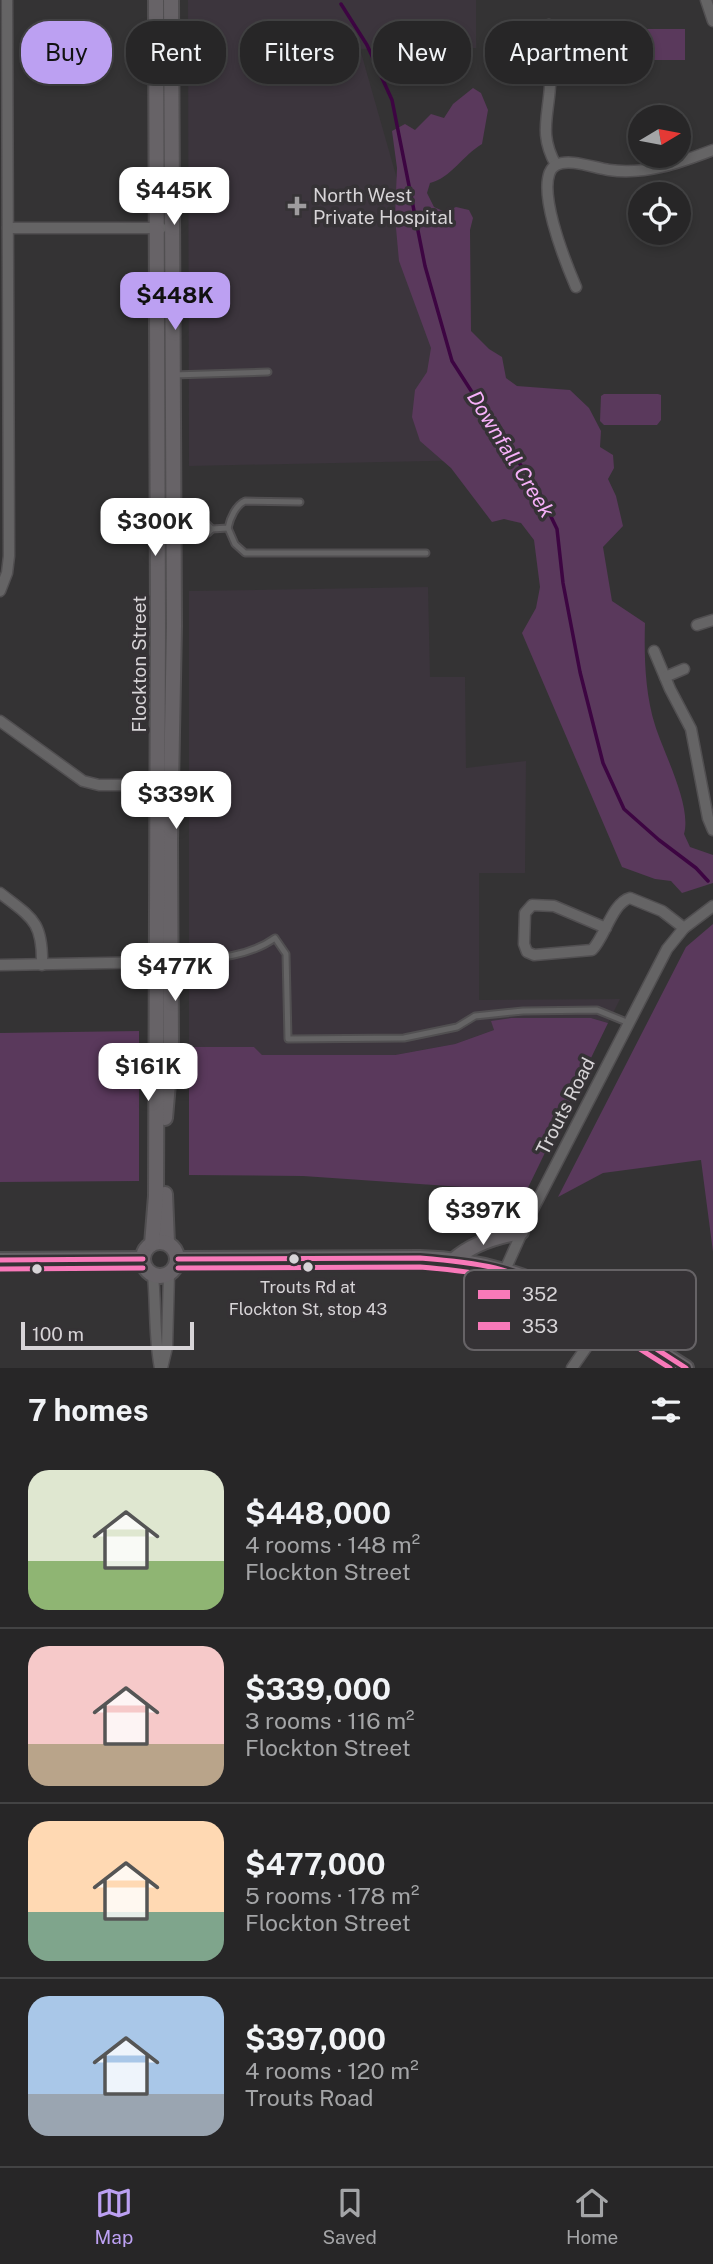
<!DOCTYPE html>
<meta charset="utf-8">
<style>
:root{--surface:#272627;--page:#333233;--text:#f1f3f6;--muted:#a4a5a7;--line:#434344;--accent:#bca0f2}
body{margin:0;font-family:"Public Sans",sans-serif;background:var(--page);color:var(--text);height:100vh;display:flex;flex-direction:column;font-size:26px;white-space:nowrap}
*{box-sizing:border-box;margin:0}
p{font-size:23px;color:var(--muted)}
.icon{flex:none;width:38px;height:38px;fill:none;stroke:currentColor;stroke-width:2;stroke-linecap:round;stroke-linejoin:round}
.map{position:relative;height:1368px;overflow:hidden}
.drawer{display:flex;flex-direction:column;background:var(--surface);flex:1}
.drawer>*{flex:none}
.banner{position:absolute;left:21px;top:21px;width:672px;height:63px;display:flex;gap:14px}
.needle{width:46px;rotate:80deg}
.controls{position:absolute;left:628px;top:105px;display:grid;gap:14px}
.controls a{display:grid;place-items:center;width:63px;height:63px;border-radius:50%;background:var(--surface);box-shadow:0 4px 10px #0003,0 0 0 2px var(--line);font-size:35px}
.scale{position:absolute;left:21px;bottom:18px;width:173px;box-sizing:border-box;padding-left:7px;border:4px solid #d7d4d7;border-top:0;font-size:19px;line-height:24px;white-space:nowrap;color:#d7d4d7;-webkit-text-stroke:5px #353235;paint-order:stroke}
.price{position:absolute;translate:-50% -60px;padding:0 16px;border-radius:14px;background:#fff;color:#222;font-size:23px;line-height:46px;filter:drop-shadow(0 2px 4px #0008)}
.price::after{content:'';position:absolute;left:50%;top:42px;width:21px;height:16px;margin-left:-10px;background:inherit;clip-path:polygon(0 0,100% 0,50% 100%)}
.price.on{background:var(--accent);color:#111}
ul{padding:0;list-style:none}
li{display:flex;align-items:center;gap:21px;height:175px;padding:0 28px}
li+li{border-top:2px solid var(--line)}
li span{display:grid;place-items:center;flex:none;width:196px;height:140px;border-radius:21px;color:#555}
li>.icon{margin-inline-start:auto}
span .icon{width:84px;height:84px;fill:#fffc;stroke-width:1}
li b{font-size:30px}
h2{display:flex;justify-content:space-between;align-items:center;height:84px;padding:0 28px;font-size:30px}
.tag{padding:0 24px;border-radius:28px;background:var(--surface);box-shadow:0 4px 10px #0003,0 0 0 2px var(--line);font-size:24px;line-height:63px}
.tag.on{background:var(--accent);color:#111}
.tab-bar{display:flex;justify-content:space-around;align-items:center;height:98px;border-top:2px solid var(--line);background:var(--surface);font-size:19px;color:var(--muted)}
.tab-bar a{display:grid;justify-items:center;gap:4px}
.tab-bar .on{color:var(--accent)}
.map>svg:first-child{display:block}
.built{fill:#3c353d}
.green{fill:#5a395c}
.lines{fill:none;stroke-linecap:round;stroke-linejoin:round}
.stream{stroke:#3d0542;stroke-width:3.5}
.lane-casing{stroke:#514f51;stroke-width:9}
.street-casing{stroke:#514f51;stroke-width:13}
.secondary-casing{stroke:#514f51;stroke-width:18}
.lane{stroke:#656465;stroke-width:5}
.street{stroke:#656465;stroke-width:10}
.secondary{stroke:#676367;stroke-width:14}
.bus-1-casing{stroke:#353235;stroke-width:10}
.bus-2-casing{stroke:#353235;stroke-width:10}
.bus-1{stroke:#f879b9;stroke-width:5}
.bus-2{stroke:#f879b9;stroke-width:5}
.poi-dot{fill:#9e9c9e;stroke:#353235;stroke-width:2.5}
.bus-dot{fill:#d7d4d7;stroke:#353235;stroke-width:2.5}
.labels{text-anchor:middle;dominant-baseline:central;stroke-width:7;stroke-linejoin:round;paint-order:stroke}
.bus-label{font-size:17px;fill:#d7d4d7;stroke:#353235}
.poi-label{font-size:19px;fill:#d7d4d7;stroke:#353235;text-anchor:start}
.street-label{font-size:19px;fill:#d7d4d7;stroke:#353235}
.water-label{font-size:21px;font-style:italic;fill:#f6b0f9;stroke:#353235}
.key{fill:#353235;stroke:#666366;stroke-width:2}
.key-label{font-size:19px;fill:#d7d4d7}
</style>
<div class="map">
<svg width="713" height="1368" viewBox="0 0 713 1368">
<rect width="100%" height="100%" fill="#343334"/>
<!-- built -->
<g class="built">
<polygon points="188,0 476,0 476,48 360,49 477,460 189,466"/>
<polygon points="428,587 430,677 465,677 466,768 526,761 525,873 479,873 479,1000 620,999 608,1023 591,1018 492,1022 494,1030 455,1044 395,1055 262,1055 254,1047 189,1047 189,591"/>
</g>
<!-- green -->
<g class="green">
<rect x="623" y="29" width="62" height="31"/>
<path d="M473,88L481,93L488,110L482,144C463,155 451,178 430,183L427,193L434,207L445,212L456,207L469,210L473,218L470,230L471,331L489,349L502,357L506,378L517,386L570,390L589,408L601,431L600,447L613,455L614,468L608,479L616,496L623,526L603,547L612,601L645,623C644,656 645,693 655,725C664,754 692,806 684,834L690,847L713,855V883L682,893L671,881L655,879L622,867L522,633L536,608L540,587L534,540L521,523L504,519L492,522L451,468L420,441L412,417L415,390L427,372L431,348L399,261L395,217L397,168L392,131L405,124L415,130L431,114L444,118L453,104Z"/>
<polygon points="604,394 658,394 661,395 661,420 657,425 604,425 600,421 601,396"/>
<polygon points="713,924 713,1252 701,1160 603,1173 558,1197 686,947"/>
<polygon points="511,1018 591,1018 608,1023 523,1198 484,1229 460,1231 468,1221 476,1198 472,1190 463,1187 303,1176 189,1175 189,1047 254,1047 262,1055 395,1055 455,1044 494,1030 491,1021"/>
<polygon points="139,1031 139,1181 0,1182 0,1033"/>
</g>
<g class="lines">
<!-- stream -->
<polyline class="stream" points="341,4 367,45 392,100 425,266 452,361 506,445 536,486 557,529 563,583 580,672 603,763 624,809 659,840 696,868 708,881"/>
<defs>
<g id="lane">
<polyline points="173,375 268,372"/>
<polyline points="228,528 235,544 245,553 426,553"/>
<path d="M212,529L228,528C230,518 236,505 245,501L300,502"/>
<polyline points="176,534 208,533 212,529 207,524 176,521"/>
<path d="M172,962C206,959 246,959 275,938L286,954L288,1039L404,1038L457,1027L475,1016L523,1011L597,1010L629,1023"/>
</g>
<g id="street">
<polyline points="706,0 713,21"/>
<path d="M549,25C550,45 551,66 550,86C548,118 539,135 556,165"/>
<polyline points="550,49 576,49"/>
<polyline points="8,228 161,228"/>
<path d="M576,287C567,266 531,179 556,165C570,158 594,168 609,170C646,175 679,163 713,150"/>
<polyline points="0,591 7,573 9,556 7,0"/>
<polyline points="697,625 713,620"/>
<polyline points="654,651 670,689 691,729 708,818 713,830"/>
<polyline points="665,677 684,669"/>
<polyline points="0,721 83,781 99,785 158,785"/>
<path d="M0,893C32,918 43,921 42,965"/>
<path d="M606,928L554,906L532,905L525,913L524,944L527,952L534,955L592,950C605,937 612,903 630,898L662,911L684,928"/>
<polyline points="0,965 160,962"/>
<polyline points="505,1270 528,1219 667,949 684,928 713,906"/>
<path d="M153,1275C156,1306 154,1338 160,1368"/>
<polyline points="162,1368 167,1347 169,1274"/>
<polyline points="572,1368 606,1319"/>
</g>
<g id="secondary">
<polyline points="165,1118 171,1049 170,840 174,626 171,0"/>
<polyline points="165,1194 167,1243"/>
<circle cx="160" cy="1259" r="17"/>
<polyline points="152,1244 156,1196 158,627 156,0"/>
<path d="M178,1259L420,1258C532,1261 595,1311 686,1368"/>
<polyline points="0,1260 143,1259"/>
<path d="M454,1260C473,1243 497,1236 521,1232"/>
</g>
</defs>
<!-- lane casing -->
<use href="#lane" class="lane-casing"/>
<!-- street casing -->
<use href="#street" class="street-casing"/>
<!-- secondary casing -->
<use href="#secondary" class="secondary-casing"/>
<!-- lane -->
<use href="#lane" class="lane"/>
<!-- street -->
<use href="#street" class="street"/>
<!-- secondary -->
<use href="#secondary" class="secondary"/>
<defs>
<g id="bus-1">
<path d="M178,1259L420,1258C445,1260 470,1262 495,1268C565,1286 626,1330 686,1368"/>
<polyline points="0,1260 143,1259"/>
</g>
<g id="bus-2">
<path d="M178,1268L420,1267C445,1269 470,1271 494,1277C558,1294 614,1333 670,1368"/>
<polyline points="0,1269 143,1268"/>
</g>
</defs>
<!-- bus-1 casing -->
<use href="#bus-1" class="bus-1-casing"/>
<!-- bus-2 casing -->
<use href="#bus-2" class="bus-2-casing"/>
<!-- bus-1 -->
<use href="#bus-1" class="bus-1"/>
<!-- bus-2 -->
<use href="#bus-2" class="bus-2"/>
</g>
<!-- markers -->
<path class="poi-dot" d="M293.5 195.5h7v7h7v7h-7v7h-7v-7h-7v-7h7z"/>
<g class="bus-dot">
<circle cx="294" cy="1259" r="6"/>
<circle cx="308" cy="1267" r="6"/>
<circle cx="37" cy="1269" r="6"/>
</g>
<g class="labels">
<!-- bus labels -->
<g class="bus-label">
<text x="308" y="1287">Trouts Rd at<tspan x="308" dy="22">Flockton St, stop 43</tspan></text>
</g>
<!-- poi labels -->
<g class="poi-label">
<text x="313" y="195">North West<tspan x="313" dy="22">Private Hospital</tspan></text>
</g>
<!-- street labels -->
<g class="street-label">
<text transform="translate(139 664) rotate(-90)">Flockton Street</text>
<text transform="translate(565 1106) rotate(-63)">Trouts Road</text>
</g>
<!-- water labels -->
<g class="water-label">
<text transform="translate(511 454) rotate(58)">Downfall Creek</text>
</g>
</g>
<!-- legend -->
<rect x="464" y="1270" width="232" height="80" rx="10" class="key"/>
<rect x="478" y="1290" width="32" height="9" fill="#f879b9"/>
<rect x="478" y="1322" width="32" height="8" fill="#f879b9"/>
<g class="key-label">
<text x="522" y="1301">352</text>
<text x="522" y="1333">353</text>
</g>
</svg>
<div class="controls">
<a><svg class="needle" viewBox="-14 -14 28 28"><path d="M0-13l5 13h-10z" fill="#e53935"/><path d="M0 13l5-13h-10z" fill="#a4a5a7"/></svg></a>
<a><svg class="icon" aria-label="locate" viewBox="0 0 24 24"><circle cx="12" cy="12" r="6"/><path d="M12 2v4M12 18v4M2 12h4M18 12h4"/></svg></a>
</div>
<div class="scale">100 m</div>
<b class="price" style="left:174px;top:227px">$445K</b>
<b class="price on" style="left:175px;top:332px">$448K</b>
<b class="price" style="left:155px;top:558px">$300K</b>
<b class="price" style="left:176px;top:831px">$339K</b>
<b class="price" style="left:175px;top:1003px">$477K</b>
<b class="price" style="left:148px;top:1103px">$161K</b>
<b class="price" style="left:483px;top:1247px">$397K</b>
<div class="banner">
<a class="tag on">Buy</a>
<a class="tag">Rent</a>
<a class="tag">Filters</a>
<a class="tag">New</a>
<a class="tag">Apartment</a>
</div>
</div>
<section class="drawer">
<h2>7 homes<svg class="icon" aria-label="filters" viewBox="0 0 24 24"><path d="M4 7h16M4 17h16"/><circle cx="9" cy="7" r="2"/><circle cx="15" cy="17" r="2"/></svg></h2>
<ul>
<li><span style="background:linear-gradient(#dfe7d0 65%,#8fb573 0)"><svg class="icon" aria-label="home" viewBox="0 0 24 24"><path d="M3 11l9-7 9 7M6 9v11h12V9"/></svg></span><div><b>$448,000</b><p>4 rooms · 148 m²</p><p>Flockton Street</p></div></li>
<li><span style="background:linear-gradient(#f6c9c9 70%,#b9a48a 0)"><svg class="icon" aria-label="home" viewBox="0 0 24 24"><path d="M3 11l9-7 9 7M6 9v11h12V9"/></svg></span><div><b>$339,000</b><p>3 rooms · 116 m²</p><p>Flockton Street</p></div></li>
<li><span style="background:linear-gradient(#ffd9b3 65%,#7fa58c 0)"><svg class="icon" aria-label="home" viewBox="0 0 24 24"><path d="M3 11l9-7 9 7M6 9v11h12V9"/></svg></span><div><b>$477,000</b><p>5 rooms · 178 m²</p><p>Flockton Street</p></div></li>
<li><span style="background:linear-gradient(#a9c7e8 70%,#9aa5b1 0)"><svg class="icon" aria-label="home" viewBox="0 0 24 24"><path d="M3 11l9-7 9 7M6 9v11h12V9"/></svg></span><div><b>$397,000</b><p>4 rooms · 120 m²</p><p>Trouts Road</p></div></li>
</ul>
</section>
<nav class="tab-bar">
<a class="on"><svg class="icon" aria-label="map" viewBox="0 0 24 24"><path d="M3 6l6-2 6 2 6-2v14l-6 2-6-2-6 2zM9 4v14M15 6v14"/></svg>Map</a>
<a><svg class="icon" aria-label="saved" viewBox="0 0 24 24"><path d="M7 4h10v16l-5-4-5 4z"/></svg>Saved</a>
<a><svg class="icon" aria-label="home" viewBox="0 0 24 24"><path d="M3 11l9-7 9 7M6 9v11h12V9"/></svg>Home</a>
</nav>
